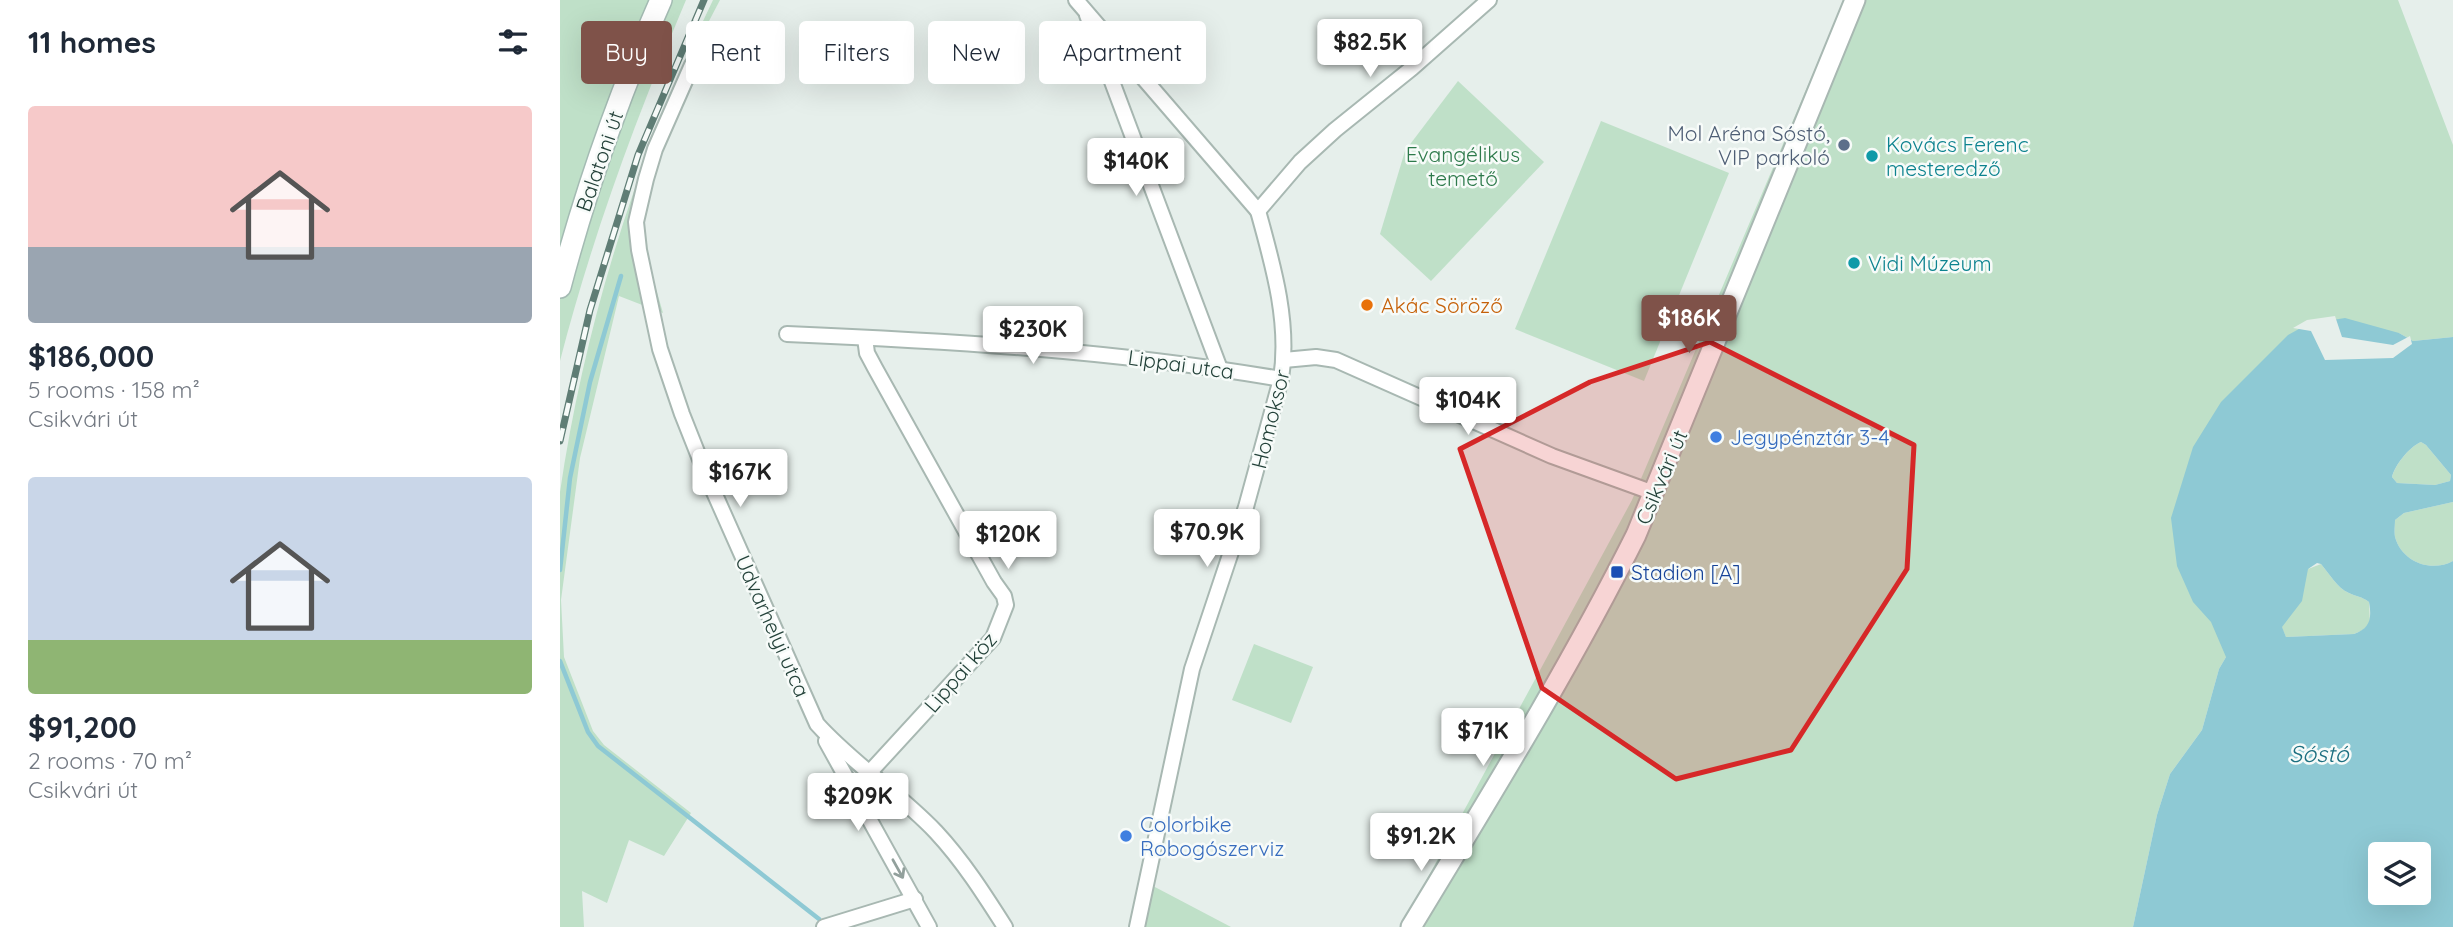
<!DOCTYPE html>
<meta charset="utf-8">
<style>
:root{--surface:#fff;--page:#f2f2f3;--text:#1f2937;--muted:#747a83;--accent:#7f5249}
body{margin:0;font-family:Quicksand,sans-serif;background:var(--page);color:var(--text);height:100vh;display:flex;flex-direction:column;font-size:26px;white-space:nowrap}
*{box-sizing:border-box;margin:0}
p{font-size:23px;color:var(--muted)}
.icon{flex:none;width:38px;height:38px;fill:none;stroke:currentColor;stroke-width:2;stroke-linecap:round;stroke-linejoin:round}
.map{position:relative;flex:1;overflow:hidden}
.sheet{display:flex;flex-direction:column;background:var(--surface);width:560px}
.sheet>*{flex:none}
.banner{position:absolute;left:21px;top:21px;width:665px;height:63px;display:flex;gap:14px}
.controls{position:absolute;left:1808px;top:842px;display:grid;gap:14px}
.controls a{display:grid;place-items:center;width:63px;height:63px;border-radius:7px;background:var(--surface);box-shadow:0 7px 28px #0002;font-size:35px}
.price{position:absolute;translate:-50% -60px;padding:0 16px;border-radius:7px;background:#fff;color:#222;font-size:23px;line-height:46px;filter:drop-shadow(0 2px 4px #0008)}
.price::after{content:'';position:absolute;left:50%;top:42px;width:21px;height:16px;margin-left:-10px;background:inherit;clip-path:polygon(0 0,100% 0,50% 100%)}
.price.selected{background:var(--accent);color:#fff}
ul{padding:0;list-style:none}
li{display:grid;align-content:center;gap:14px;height:371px;padding:0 28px}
li span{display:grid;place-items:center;height:217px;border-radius:7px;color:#555}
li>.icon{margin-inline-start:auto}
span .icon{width:126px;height:126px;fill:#fffc;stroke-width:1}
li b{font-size:30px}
h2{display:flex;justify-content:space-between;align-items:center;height:84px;padding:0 28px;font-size:30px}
.tag{padding:0 24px;border-radius:7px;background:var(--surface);box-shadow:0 7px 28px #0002;font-size:24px;line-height:63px}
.tag.selected{background:var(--accent);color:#fff}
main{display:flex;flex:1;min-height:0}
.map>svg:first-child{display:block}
.green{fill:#bfe0c8}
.water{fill:#8ec9d4;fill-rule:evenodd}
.pier{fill:#e6efeb}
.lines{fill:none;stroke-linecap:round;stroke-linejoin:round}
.stream{stroke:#8ec9d4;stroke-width:4.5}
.minor-casing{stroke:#a8b8b2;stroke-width:18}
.tertiary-casing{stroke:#a8b8b2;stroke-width:23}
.secondary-casing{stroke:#a4bbb3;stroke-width:24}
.minor{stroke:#fff;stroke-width:14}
.tertiary{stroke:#fff;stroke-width:19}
.secondary{stroke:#fff;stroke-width:21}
.rail-casing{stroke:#5f7d75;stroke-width:7}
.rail{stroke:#f7fbf9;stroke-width:4.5;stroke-dasharray:13;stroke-linecap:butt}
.oneway{stroke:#92a09c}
.marked{fill:#d62828;fill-opacity:0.2;stroke:#d62828;stroke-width:5;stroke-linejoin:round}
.service-dot{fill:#5c6f8a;stroke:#f7fbf9;stroke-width:2.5}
.culture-dot{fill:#0f9aa8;stroke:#f7fbf9;stroke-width:2.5}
.food-dot{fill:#e8710a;stroke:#f7fbf9;stroke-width:2.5}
.shop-dot{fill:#3f7fe0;stroke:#f7fbf9;stroke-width:2.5}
.transit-dot{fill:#1a4fb4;stroke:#f7fbf9;stroke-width:2.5}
.labels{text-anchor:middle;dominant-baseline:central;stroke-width:5;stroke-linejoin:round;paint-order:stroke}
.service-label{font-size:21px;fill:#4e5e75;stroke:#f7fbf9;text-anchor:end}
.culture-label{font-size:21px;fill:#0d838f;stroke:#f7fbf9;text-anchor:start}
.park-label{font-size:21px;fill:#2d7a4b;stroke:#f7fbf9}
.street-label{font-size:21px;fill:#24423a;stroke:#f7fbf9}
.food-label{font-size:21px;fill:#c56008;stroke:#f7fbf9;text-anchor:start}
.shop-label{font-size:21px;fill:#366cbe;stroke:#f7fbf9;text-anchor:start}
.transit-label{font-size:21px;fill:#164399;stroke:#f7fbf9;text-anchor:start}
.water-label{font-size:23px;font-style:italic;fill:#1c6f80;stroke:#f7fbf9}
</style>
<main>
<section class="sheet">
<h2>11 homes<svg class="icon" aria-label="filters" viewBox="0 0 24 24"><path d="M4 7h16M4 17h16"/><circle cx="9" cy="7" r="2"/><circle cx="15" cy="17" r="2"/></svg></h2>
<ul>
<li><span style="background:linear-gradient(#f6c9c9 65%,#9aa5b1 0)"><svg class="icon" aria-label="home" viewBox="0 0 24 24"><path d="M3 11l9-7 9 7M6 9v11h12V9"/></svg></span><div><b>$186,000</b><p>5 rooms · 158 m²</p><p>Csikvári út</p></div></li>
<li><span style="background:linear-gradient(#c9d6e8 75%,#8fb573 0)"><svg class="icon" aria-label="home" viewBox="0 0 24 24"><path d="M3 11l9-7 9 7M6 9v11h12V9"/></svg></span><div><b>$91,200</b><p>2 rooms · 70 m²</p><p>Csikvári út</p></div></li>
</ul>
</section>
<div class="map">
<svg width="1893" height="927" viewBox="0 0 1893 927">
<rect width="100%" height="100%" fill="#e6efeb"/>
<!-- green -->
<g class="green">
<path d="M0,0H126C76,118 32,237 0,361Z"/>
<path d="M153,0H160L128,61L137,64L138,68C113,116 80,179 84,235C86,261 96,287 103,313L59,296L20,458L1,600L4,657L33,731L44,745L131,813L104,856L69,840L47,903L22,891L24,927H0V492C25,322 78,155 153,0Z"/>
<path d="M1284,0H1838L1893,145V337L1853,341L1839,333L1775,543L1748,569L1761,564C1769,573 1777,588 1789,593C1797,597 1801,596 1809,602L1810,623L1803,630L1794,634L1726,637L1722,628L1666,657L1659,669L1642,730L1610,774L1597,815L1573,927H841L1072,500Z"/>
<polygon points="898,81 984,162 871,281 820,234 845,151"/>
<polygon points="1041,121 1169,173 1084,381 955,329"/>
<path d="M1861,442L1866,445L1891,475L1890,481L1875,485L1837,483L1832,477C1835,465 1849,447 1861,442Z"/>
<path d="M1893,502V561C1871,573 1842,562 1835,537C1834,532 1835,525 1835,520L1844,513Z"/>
<polygon points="694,644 753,667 731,723 672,700"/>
<polygon points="593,886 671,927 584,927"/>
</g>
<!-- water -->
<path class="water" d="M1785,318L1839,333L1853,341L1893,337V502L1844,513L1835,520C1835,525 1834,532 1835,537C1842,562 1871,573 1893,561V927H1573L1597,815L1610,774L1642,730L1659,669L1666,657L1651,622L1633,602L1617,566L1611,518L1633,447L1661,402L1728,335L1748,324ZM1861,442L1866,445L1891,475L1890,481L1875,485L1837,483L1832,477C1835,465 1849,447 1861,442ZM1757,563L1761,564C1769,573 1777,588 1789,593C1797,597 1801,596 1809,602C1812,619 1810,628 1794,634L1726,637L1722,627L1742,601L1748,569ZM1820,854H1858V892H1820Z"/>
<!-- pier -->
<polygon class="pier" points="1775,316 1782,337 1833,345 1850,336 1852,344 1833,358 1765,360 1751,331 1733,328 1747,320"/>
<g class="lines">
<!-- stream -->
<g class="stream">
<polyline points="0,570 10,478 30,382 61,276"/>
<polyline points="0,661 28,732 38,746 259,919"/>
</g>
<defs>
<g id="minor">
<polyline points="516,0 698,211"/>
<polyline points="527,15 660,369"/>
<path d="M132,65L95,149L86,179L76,222L79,250L100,349L122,414L145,472L257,724C293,764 339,793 376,832C403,861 424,894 445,927"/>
<polyline points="698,211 740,162 775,130 852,68 929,0"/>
<path d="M227,334C393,341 558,351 721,379"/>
<polyline points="305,338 307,353 315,368 434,582 444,596 446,605 433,638 310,772"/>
<polyline points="724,360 756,357 776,360 992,456 1094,493"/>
<polyline points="266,741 369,927"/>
<polyline points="264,927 355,899"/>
<path d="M577,927L632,669L686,507L721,379C730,323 713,265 698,211"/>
</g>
<path id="tertiary" d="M851,927C929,798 1009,669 1076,535L1295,0"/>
<path id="secondary" d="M0,287C26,189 60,92 101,0"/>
</defs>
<!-- minor casing -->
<use href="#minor" class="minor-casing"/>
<!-- tertiary casing -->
<use href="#tertiary" class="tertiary-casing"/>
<!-- secondary casing -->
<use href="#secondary" class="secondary-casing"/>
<!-- minor -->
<use href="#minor" class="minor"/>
<!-- tertiary -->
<use href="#tertiary" class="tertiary"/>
<!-- secondary -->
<use href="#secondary" class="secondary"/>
<defs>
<polyline id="rail" points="0,441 30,310 78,155 144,0"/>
</defs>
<!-- rail casing -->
<use href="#rail" class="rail-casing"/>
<!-- rail -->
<use href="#rail" class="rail"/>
</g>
<!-- one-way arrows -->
<defs><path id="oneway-shaft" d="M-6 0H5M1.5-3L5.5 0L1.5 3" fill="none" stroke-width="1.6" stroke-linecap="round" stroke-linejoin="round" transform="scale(1.75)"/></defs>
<use class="oneway" href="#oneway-shaft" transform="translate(338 869) rotate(61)"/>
<!-- marked area -->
<path class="marked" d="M1150,342L1354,445L1347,569L1231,750L1116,779L982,688L900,449L1030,382Z"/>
<!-- markers -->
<circle class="service-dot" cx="1284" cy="145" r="7"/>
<g class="culture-dot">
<circle cx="1312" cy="156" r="7"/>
<circle cx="1294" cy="263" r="7"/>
</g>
<circle class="food-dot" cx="807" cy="305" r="7"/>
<g class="shop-dot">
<circle cx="1156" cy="437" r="7"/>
<circle cx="566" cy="836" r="7"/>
</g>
<rect class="transit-dot" x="1050" y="565" width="14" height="14" rx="3.5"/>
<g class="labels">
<!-- service labels -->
<g class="service-label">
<text x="1270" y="133">Mol Aréna Sóstó,<tspan x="1270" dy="24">VIP parkoló</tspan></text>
</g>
<!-- culture labels -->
<g class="culture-label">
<text x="1326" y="144">Kovács Ferenc<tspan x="1326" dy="24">mesteredző</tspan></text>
<text x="1308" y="263">Vidi Múzeum</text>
</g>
<!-- park labels -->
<g class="park-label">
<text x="903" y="154">Evangélikus<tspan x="903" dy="24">temető</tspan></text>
</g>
<!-- street labels -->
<g class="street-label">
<text transform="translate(39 161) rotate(-71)">Balatoni út</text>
<text transform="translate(621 364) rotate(8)">Lippai utca</text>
<text transform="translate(710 419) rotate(-76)">Homoksor</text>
<text transform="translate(1101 477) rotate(-67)">Csikvári út</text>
<text transform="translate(213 626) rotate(66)">Udvarhelyi utca</text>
<text transform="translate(400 672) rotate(-49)">Lippai köz</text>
</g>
<!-- food labels -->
<g class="food-label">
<text x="821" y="305">Akác Söröző</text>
</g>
<!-- shop labels -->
<g class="shop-label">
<text x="1170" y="437">Jegypénztár 3-4</text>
<text x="580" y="824">Colorbike<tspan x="580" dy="24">Robogószerviz</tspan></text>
</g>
<!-- transit labels -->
<g class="transit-label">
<text x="1071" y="572">Stadion [A]</text>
</g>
<!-- water labels -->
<g class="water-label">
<text x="1759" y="753">Sóstó</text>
</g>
</g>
</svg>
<div class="controls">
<a><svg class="icon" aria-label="layers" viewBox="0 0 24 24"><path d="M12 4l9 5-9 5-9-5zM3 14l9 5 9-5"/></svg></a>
</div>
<b class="price" style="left:810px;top:79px">$82.5K</b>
<b class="price" style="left:576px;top:198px">$140K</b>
<b class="price selected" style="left:1129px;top:355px">$186K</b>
<b class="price" style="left:473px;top:366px">$230K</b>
<b class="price" style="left:908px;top:437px">$104K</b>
<b class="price" style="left:180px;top:509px">$167K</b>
<b class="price" style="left:647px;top:569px">$70.9K</b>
<b class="price" style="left:448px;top:571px">$120K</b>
<b class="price" style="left:923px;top:768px">$71K</b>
<b class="price" style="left:298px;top:833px">$209K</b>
<b class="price" style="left:861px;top:873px">$91.2K</b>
<div class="banner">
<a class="tag selected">Buy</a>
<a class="tag">Rent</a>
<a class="tag">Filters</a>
<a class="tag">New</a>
<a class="tag">Apartment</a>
</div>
</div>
</main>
